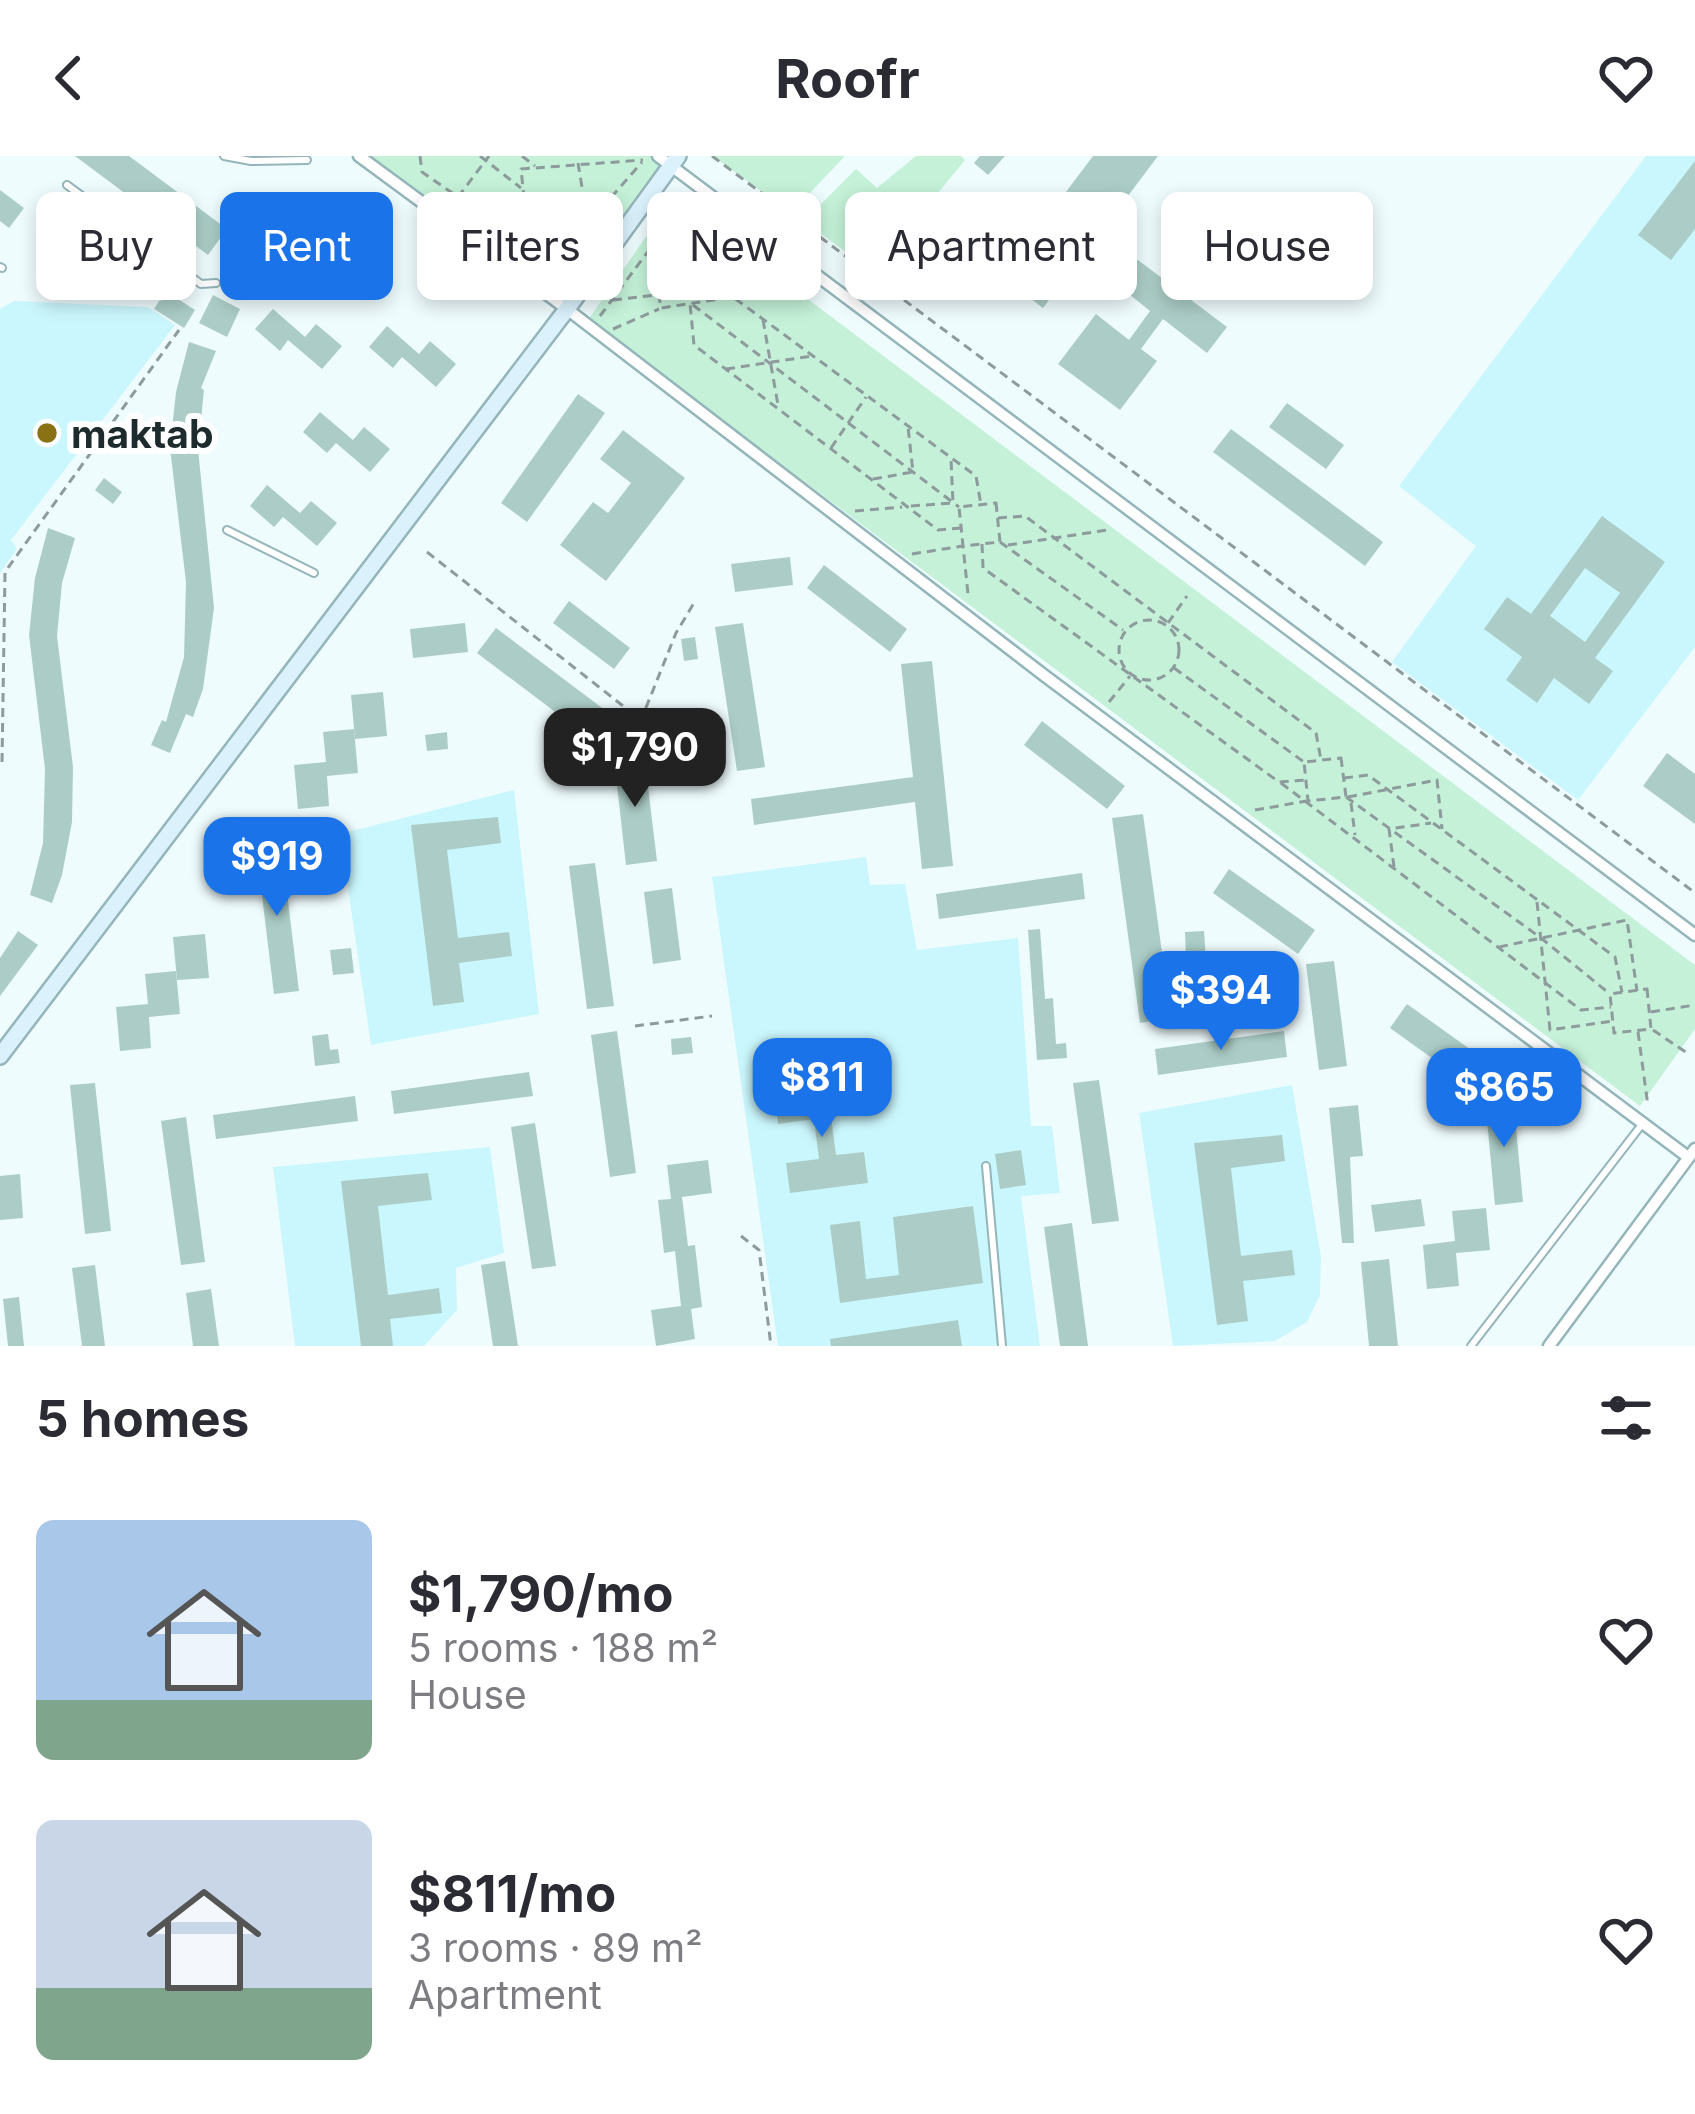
<!DOCTYPE html>
<meta charset="utf-8">
<style>
:root{--surface:#fff;--page:#f2f2f3;--text:#2b2b33;--muted:#7c7c81;--accent:#1a73e8}
body{margin:0;font-family:Inter,sans-serif;background:var(--page);color:var(--text);height:100vh;display:flex;flex-direction:column;font-size:45px;white-space:nowrap}
*{box-sizing:border-box;margin:0}
p{font-size:39px;color:var(--muted)}
.icon{flex:none;width:66px;height:66px;fill:none;stroke:currentColor;stroke-width:2;stroke-linecap:round;stroke-linejoin:round}
.map{position:relative;height:1190px;overflow:hidden}
.details{display:flex;flex-direction:column;background:var(--surface);flex:1}
.details>*{flex:none}
.top-card{position:absolute;left:36px;top:36px;width:1623px;height:108px;display:flex;gap:24px}
.price{position:absolute;translate:-50% -102px;padding:0 27px;border-radius:24px;background:var(--accent);color:#fff;font-size:39px;line-height:78px;filter:drop-shadow(0 3px 6px #0008)}
.price::after{content:'';position:absolute;left:50%;top:72px;width:36px;height:27px;margin-left:-18px;background:inherit;clip-path:polygon(0 0,100% 0,50% 100%)}
.price.selected{background:#222;color:#fff}
ul{padding:0;list-style:none}
li{display:flex;align-items:center;gap:36px;height:300px;padding:0 36px}
li span{display:grid;place-items:center;flex:none;width:336px;height:240px;border-radius:18px;color:#555}
li>.icon{margin-inline-start:auto}
span .icon{width:144px;height:144px;fill:#fffc;stroke-width:1}
li b{font-size:51px}
h2{display:flex;justify-content:space-between;align-items:center;height:144px;padding:0 36px;font-size:51px}
.pill{padding:0 42px;border-radius:18px;background:var(--surface);box-shadow:0 6px 18px #0003;font-size:42px;line-height:108px}
.pill.selected{background:var(--accent);color:#fff}
header{display:flex;justify-content:space-between;align-items:center;height:156px;padding:0 36px;background:var(--surface);font-size:54px;font-weight:700}
.map>svg:first-child{display:block}
.built{fill:#caf7fd}
.green{fill:#c4f1d8}
.building{fill:#accdc7;fill-rule:evenodd}
.lines{fill:none;stroke-linecap:round;stroke-linejoin:round}
.lane-casing{stroke:#94b5ba;stroke-width:10}
.street-casing{stroke:#94b5ba;stroke-width:15}
.secondary-casing{stroke:#94b5ba;stroke-width:20}
.path{stroke:#8e9b9d;stroke-width:3;stroke-dasharray:9 6;stroke-linecap:butt}
.lane{stroke:#fff;stroke-width:6}
.street{stroke:#fff;stroke-width:10}
.secondary{stroke:#dbf2fc;stroke-width:15}
.poi-dot{fill:#8a7113;stroke:#fff;stroke-width:4.5}
.labels{text-anchor:middle;dominant-baseline:central;stroke-width:12;stroke-linejoin:round;paint-order:stroke}
.poi-label{font-size:39px;font-weight:bold;fill:#1e2b2d;stroke:#fff;text-anchor:start}
</style>
<header><svg class="icon" aria-label="back" viewBox="0 0 24 24"><path d="M15 5l-7 7 7 7"/></svg>Roofr<svg class="icon" aria-label="heart" viewBox="0 0 24 24"><path d="M12 20l-8-8c-3-5 5-10 8-4 3-6 11-1 8 4z"/></svg></header>
<div class="map">
<svg width="1695" height="1190" viewBox="0 0 1695 1190">
<rect width="100%" height="100%" fill="#effcfe"/>
<!-- built -->
<g class="built">
<polygon points="1646,0 1695,0 1695,491 1578,644 1392,506 1476,390 1399,330"/>
<polygon points="14,145 148,151 175,169 11,384 17,393 0,417 0,153"/>
<polygon points="514,634 539,858 371,889 340,678"/>
<polygon points="866,701 870,729 905,728 917,794 1018,782 1031,970 1052,970 1060,1037 1021,1040 1040,1190 778,1190 712,721"/>
<polygon points="1292,929 1321,1101 1320,1139 1307,1166 1275,1185 1173,1190 1139,957"/>
<polygon points="490,991 504,1097 456,1112 457,1154 424,1190 295,1190 273,1011"/>
</g>
<!-- green -->
<g class="green">
<polygon points="360,0 658,0 670,10 567,153"/>
<polygon points="713,0 845,0 791,57"/>
<polygon points="916,0 961,0 965,4 873,116 804,65 856,13 877,32"/>
<polygon points="689,54 1695,809 1695,873 1640,950 588,164 661,59 676,64"/>
<polygon points="94,70 124,92 89,139 59,117"/>
</g>
<!-- building -->
<g class="building">
<polygon points="75,0 129,0 227,73 208,99"/>
<polygon points="980,0 1005,0 988,19 974,7"/>
<polygon points="1093,0 1158,0 1097,81 1118,97 1122,92 1227,171 1207,197 1163,163 1141,193 1157,205 1120,254 1058,208 1096,158 1129,184 1150,155 1082,100 1043,152 1002,121"/>
<polygon points="1695,5 1695,73 1671,104 1638,79"/>
<polygon points="0,34 24,52 9,72 0,65"/>
<polygon points="302,57 334,85 345,72 371,95 351,118 317,88 308,99 284,78"/>
<polygon points="151,107 173,122 167,131 145,116"/>
<polygon points="213,139 240,153 227,181 199,167"/>
<polygon points="175,141 195,154 184,172 154,153 159,145"/>
<polygon points="273,153 305,181 316,168 342,190 322,213 288,184 280,195 255,173"/>
<polygon points="387,170 419,198 430,185 456,208 436,231 402,201 393,212 369,191"/>
<polygon points="189,186 216,195 201,232 204,234 198,293 214,452 203,533 193,561 186,558 170,597 151,589 162,564 166,566 184,501 186,426 170,292 176,236"/>
<polygon points="578,238 605,257 527,366 501,347"/>
<polygon points="1287,247 1344,289 1326,313 1269,271"/>
<polygon points="320,256 353,284 364,271 390,293 370,316 336,287 327,297 303,276"/>
<polygon points="1231,273 1383,386 1365,410 1213,296"/>
<polygon points="623,274 685,322 606,425 560,389 593,346 608,357 631,327 600,303"/>
<polygon points="104,322 122,336 113,348 95,334"/>
<polygon points="267,329 300,357 311,345 337,367 317,390 283,361 274,371 250,350"/>
<path d="M1602,360L1665,406L1595,502L1613,515L1589,548L1554,522L1537,547L1506,524L1522,501L1484,473L1507,441L1531,458ZM1585,412L1620,437L1585,486L1550,460Z"/>
<polygon points="48,372 75,382 62,427 57,480 73,611 72,666 62,719 52,747 30,739 43,687 45,613 29,479 35,422"/>
<polygon points="790,401 793,429 735,436 731,408"/>
<polygon points="824,409 907,473 890,496 807,432"/>
<polygon points="569,445 630,492 614,513 553,467"/>
<polygon points="465,467 468,496 413,502 410,473"/>
<polygon points="743,467 765,611 737,615 715,471"/>
<polygon points="496,472 626,570 607,595 477,497"/>
<polygon points="695,481 698,503 684,505 681,483"/>
<polygon points="932,505 953,710 922,713 915,646 754,669 751,643 913,621 901,508"/>
<polygon points="383,536 387,580 355,583 351,539"/>
<polygon points="1042,565 1125,630 1107,653 1024,589"/>
<polygon points="354,573 358,617 327,620 329,650 298,653 294,609 326,606 323,576"/>
<polygon points="447,576 448,593 427,595 425,579"/>
<polygon points="1667,597 1695,618 1695,668 1643,630"/>
<polygon points="644,598 657,705 626,709 614,602"/>
<polygon points="1143,658 1171,862 1140,867 1112,662"/>
<polygon points="498,661 501,687 447,694 458,782 509,776 512,800 459,807 464,846 433,850 411,669"/>
<polygon points="281,688 299,835 274,838 256,691"/>
<polygon points="595,707 614,850 587,853 569,710"/>
<polygon points="1229,713 1315,774 1298,798 1213,737"/>
<polygon points="1082,717 1085,743 939,763 936,738"/>
<polygon points="672,732 681,804 653,808 644,736"/>
<polygon points="1040,773 1045,843 1053,842 1056,888 1066,887 1067,902 1037,904 1028,774"/>
<polygon points="18,775 38,789 0,840 0,802"/>
<polygon points="1204,775 1206,804 1186,804 1185,776"/>
<polygon points="205,778 209,822 177,824 173,781"/>
<polygon points="351,792 354,817 333,819 330,794"/>
<polygon points="1334,805 1347,910 1319,914 1306,808"/>
<polygon points="176,815 180,858 149,861 151,892 120,895 116,851 148,848 145,818"/>
<polygon points="1407,848 1492,909 1475,933 1390,872"/>
<polygon points="617,875 636,1017 610,1021 591,879"/>
<polygon points="1284,875 1287,901 1158,919 1155,893"/>
<polygon points="328,878 330,894 338,893 340,907 315,910 312,880"/>
<polygon points="691,881 693,897 672,899 671,883"/>
<polygon points="529,916 533,940 394,958 391,935"/>
<polygon points="1099,924 1119,1065 1092,1068 1073,927"/>
<polygon points="95,927 111,1075 85,1078 70,929"/>
<polygon points="852,930 855,958 831,961 836,999 864,996 868,1027 790,1037 786,1007 819,1003 814,963 778,968 775,940"/>
<polygon points="355,940 358,965 216,983 213,959"/>
<polygon points="1513,940 1523,1046 1495,1049 1485,943"/>
<polygon points="1358,949 1363,1000 1350,1001 1354,1087 1342,1087 1329,952"/>
<polygon points="186,961 205,1106 181,1109 161,965"/>
<polygon points="535,967 556,1110 532,1113 511,971"/>
<polygon points="1282,979 1285,1005 1231,1012 1241,1100 1292,1094 1295,1119 1243,1125 1248,1165 1217,1169 1194,987"/>
<polygon points="1021,994 1026,1029 1000,1033 995,998"/>
<polygon points="708,1004 712,1037 682,1041 688,1090 695,1089 702,1151 691,1153 695,1183 656,1190 651,1154 681,1150 675,1095 664,1097 658,1044 671,1043 667,1009"/>
<polygon points="428,1017 432,1044 378,1050 388,1139 439,1132 442,1157 390,1163 393,1190 361,1190 341,1025"/>
<polygon points="20,1018 23,1062 0,1064 0,1020"/>
<polygon points="1421,1043 1425,1070 1375,1076 1371,1049"/>
<polygon points="973,1050 983,1127 840,1147 830,1069 860,1065 866,1123 899,1119 893,1061"/>
<polygon points="1486,1052 1490,1094 1456,1097 1459,1130 1427,1133 1423,1089 1455,1085 1452,1055"/>
<polygon points="1072,1067 1088,1190 1060,1190 1044,1071"/>
<polygon points="1389,1103 1398,1190 1369,1190 1361,1106"/>
<polygon points="505,1105 518,1190 493,1190 481,1109"/>
<polygon points="95,1109 105,1190 82,1190 72,1112"/>
<polygon points="211,1133 219,1190 193,1190 186,1137"/>
<polygon points="19,1141 24,1190 8,1190 3,1143"/>
<polygon points="958,1164 962,1190 831,1190 830,1183"/>
</g>
<g class="lines">
<defs>
<g id="lane">
<polyline points="224,0 251,5 307,4"/>
<polyline points="67,29 201,128 216,127"/>
<polyline points="0,111 2,112"/>
<polyline points="227,374 314,417"/>
<polyline points="986,1010 1002,1190"/>
<polyline points="1471,1190 1643,967"/>
</g>
<g id="street">
<polyline points="359,0 567,153 1045,520 1688,1001"/>
<polyline points="658,0 1695,779"/>
<polyline points="1549,1190 1695,993"/>
</g>
<polyline id="secondary" points="0,900 567,153 678,0"/>
</defs>
<!-- lane casing -->
<use href="#lane" class="lane-casing"/>
<!-- street casing -->
<use href="#street" class="street-casing"/>
<!-- secondary casing -->
<use href="#secondary" class="secondary-casing"/>
<!-- path -->
<g class="path">
<polyline points="420,0 422,16 471,50 524,44"/>
<polyline points="480,0 521,32"/>
<polyline points="522,0 535,10"/>
<polyline points="712,0 1694,736"/>
<polyline points="578,7 588,68 527,70 521,13 643,4"/>
<polyline points="458,41 489,0"/>
<polyline points="528,72 544,120"/>
<polyline points="548,125 588,68 642,6"/>
<polyline points="690,128 734,124 750,111"/>
<polyline points="613,144 657,139"/>
<polyline points="693,149 959,351"/>
<polyline points="600,160 681,51"/>
<polyline points="763,164 778,249"/>
<polyline points="613,173 659,153"/>
<polyline points="726,213 812,200"/>
<polyline points="831,292 866,241"/>
<polyline points="873,323 913,316 908,271"/>
<polygon points="996,347 1000,386 963,390 959,351"/>
<polyline points="911,350 953,347 951,303"/>
<polyline points="855,355 902,351"/>
<polyline points="998,362 1025,360 1316,577 1321,604"/>
<polyline points="961,372 938,374 694,189 687,117 656,121 661,152 733,141 976,320 981,349"/>
<polyline points="1000,386 1123,474"/>
<polyline points="982,388 983,412 1279,626 1306,624"/>
<polyline points="1008,389 1107,374"/>
<polyline points="427,396 641,564 676,477 694,447"/>
<polyline points="912,398 963,390 968,438"/>
<circle cx="1149" cy="494" r="30"/>
<polyline points="1168,467 1187,440"/>
<polyline points="1174,512 1304,606"/>
<polyline points="1109,546 1130,520"/>
<polygon points="1341,602 1346,641 1308,645 1304,606"/>
<polyline points="2,606 5,416 179,174"/>
<polyline points="1344,622 1368,619 1615,801 1622,836"/>
<polyline points="1281,627 1581,854 1611,851"/>
<polyline points="1346,641 1541,782 1610,838"/>
<polyline points="1348,641 1437,624 1442,673"/>
<polyline points="1351,647 1355,679"/>
<polyline points="1255,654 1307,645"/>
<polyline points="1394,711 1389,673 1431,667"/>
<polyline points="1537,746 1550,874 1613,865"/>
<polyline points="1499,791 1627,764 1637,835"/>
<polygon points="1647,833 1651,873 1614,877 1610,838"/>
<polyline points="1651,856 1695,849"/>
<polyline points="635,870 712,860"/>
<polyline points="1653,874 1690,899"/>
<polyline points="1638,876 1648,950"/>
<polyline points="741,1080 759,1094 771,1190"/>
</g>
<!-- lane -->
<use href="#lane" class="lane"/>
<!-- street -->
<use href="#street" class="street"/>
<!-- secondary -->
<use href="#secondary" class="secondary"/>
</g>
<!-- markers -->
<circle class="poi-dot" cx="47" cy="277" r="12"/>
<g class="labels">
<!-- poi labels -->
<g class="poi-label">
<text x="71" y="277">maktab</text>
</g>
</g>
</svg>
<b class="price selected" style="left:635px;top:654px">$1,790</b>
<b class="price" style="left:277px;top:763px">$919</b>
<b class="price" style="left:1221px;top:897px">$394</b>
<b class="price" style="left:822px;top:984px">$811</b>
<b class="price" style="left:1504px;top:994px">$865</b>
<div class="top-card">
<a class="pill">Buy</a>
<a class="pill selected">Rent</a>
<a class="pill">Filters</a>
<a class="pill">New</a>
<a class="pill">Apartment</a>
<a class="pill">House</a>
</div>
</div>
<section class="details">
<h2>5 homes<svg class="icon" aria-label="filters" viewBox="0 0 24 24"><path d="M4 7h16M4 17h16"/><circle cx="9" cy="7" r="2"/><circle cx="15" cy="17" r="2"/></svg></h2>
<ul>
<li><span style="background:linear-gradient(#a9c7e8 75%,#7fa58c 0)"><svg class="icon" aria-label="home" viewBox="0 0 24 24"><path d="M3 11l9-7 9 7M6 9v11h12V9"/></svg></span><div><b>$1,790/mo</b><p>5 rooms · 188 m²</p><p>House</p></div><svg class="icon" aria-label="heart" viewBox="0 0 24 24"><path d="M12 20l-8-8c-3-5 5-10 8-4 3-6 11-1 8 4z"/></svg></li>
<li><span style="background:linear-gradient(#c9d6e8 70%,#7fa58c 0)"><svg class="icon" aria-label="home" viewBox="0 0 24 24"><path d="M3 11l9-7 9 7M6 9v11h12V9"/></svg></span><div><b>$811/mo</b><p>3 rooms · 89 m²</p><p>Apartment</p></div><svg class="icon" aria-label="heart" viewBox="0 0 24 24"><path d="M12 20l-8-8c-3-5 5-10 8-4 3-6 11-1 8 4z"/></svg></li>
</ul>
</section>
